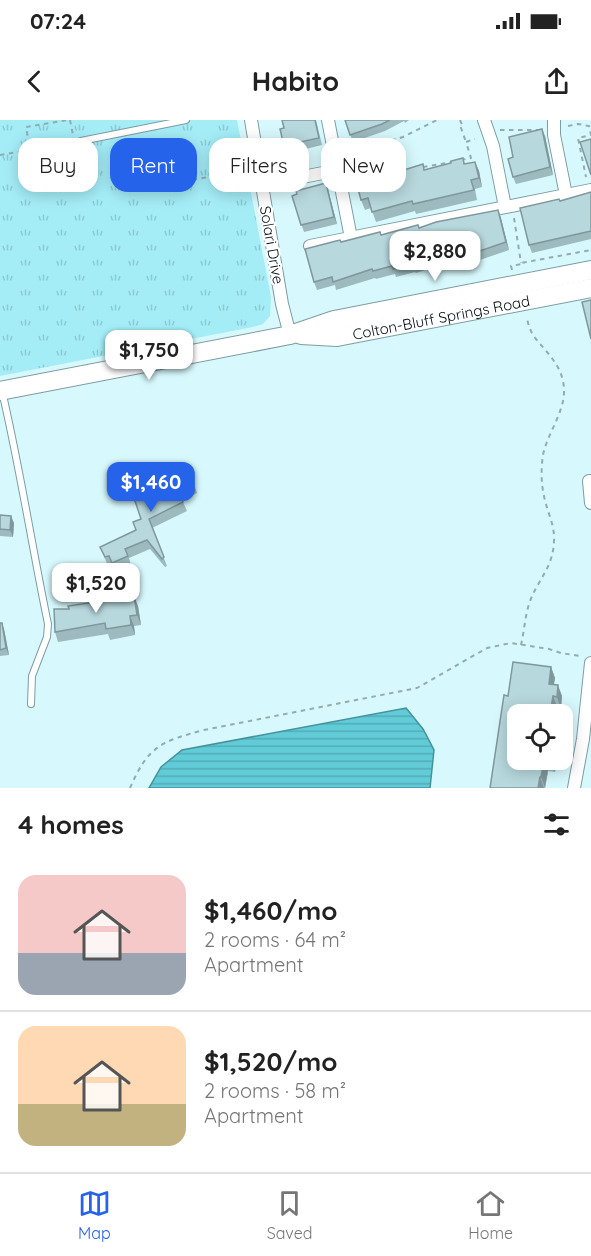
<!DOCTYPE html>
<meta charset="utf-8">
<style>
:root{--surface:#fff;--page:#f6f6f6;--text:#222;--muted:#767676;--line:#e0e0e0;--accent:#2563eb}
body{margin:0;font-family:Quicksand,sans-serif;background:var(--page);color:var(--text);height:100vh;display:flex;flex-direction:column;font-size:22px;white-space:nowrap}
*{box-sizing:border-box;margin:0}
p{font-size:20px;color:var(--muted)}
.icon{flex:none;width:33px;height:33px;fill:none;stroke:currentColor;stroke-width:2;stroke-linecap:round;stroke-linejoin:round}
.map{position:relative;height:668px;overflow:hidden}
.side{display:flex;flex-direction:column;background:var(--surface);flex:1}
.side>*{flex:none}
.banner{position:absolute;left:18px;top:18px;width:555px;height:54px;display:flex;gap:12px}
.buttons{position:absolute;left:507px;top:584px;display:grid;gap:12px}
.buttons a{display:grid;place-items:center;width:66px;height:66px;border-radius:12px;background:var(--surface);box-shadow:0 3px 15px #0003;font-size:30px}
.price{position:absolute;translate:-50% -51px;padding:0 14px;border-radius:12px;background:#fff;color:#222;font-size:20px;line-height:39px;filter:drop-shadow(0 2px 3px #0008)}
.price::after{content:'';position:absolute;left:50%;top:36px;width:18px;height:14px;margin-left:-9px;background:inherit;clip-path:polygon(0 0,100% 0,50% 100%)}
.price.current{background:var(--accent);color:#fff}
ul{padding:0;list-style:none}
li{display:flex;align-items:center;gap:18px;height:150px;padding:0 18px}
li+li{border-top:2px solid var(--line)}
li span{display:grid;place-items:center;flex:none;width:168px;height:120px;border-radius:18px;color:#555}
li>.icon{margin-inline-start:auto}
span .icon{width:72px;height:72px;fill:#fffc;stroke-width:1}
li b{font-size:26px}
h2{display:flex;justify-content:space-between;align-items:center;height:72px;padding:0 18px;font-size:26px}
.pill{padding:0 21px;border-radius:18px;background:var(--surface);box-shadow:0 3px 15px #0003;font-size:21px;line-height:54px}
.pill.current{background:var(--accent);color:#fff}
.status{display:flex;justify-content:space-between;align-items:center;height:42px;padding:0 30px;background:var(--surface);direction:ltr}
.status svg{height:16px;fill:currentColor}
header{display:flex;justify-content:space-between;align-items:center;height:78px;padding:0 18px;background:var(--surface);font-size:27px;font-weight:800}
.dock{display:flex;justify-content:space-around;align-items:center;height:84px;border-top:2px solid var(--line);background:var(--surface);font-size:16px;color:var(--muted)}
.dock a{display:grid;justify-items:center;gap:3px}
.dock .current{color:var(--accent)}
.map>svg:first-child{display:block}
.grass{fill:url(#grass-tufts)}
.water{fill:url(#water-rules);stroke:#45929c;stroke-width:1.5}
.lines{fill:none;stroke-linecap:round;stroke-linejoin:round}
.lane-casing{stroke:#7d9da2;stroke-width:8}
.street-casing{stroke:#7d9da2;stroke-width:14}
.secondary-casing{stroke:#7d9da2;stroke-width:20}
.path{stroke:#92acaf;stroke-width:2;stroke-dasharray:4.5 4.5;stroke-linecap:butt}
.lane{stroke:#fff;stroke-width:6}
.street{stroke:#fff;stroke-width:12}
.secondary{stroke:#fff;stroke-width:18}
.wall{fill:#9dbabe}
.shaded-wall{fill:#80979b}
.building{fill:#b7d8dd;stroke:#80979b;stroke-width:1.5}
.labels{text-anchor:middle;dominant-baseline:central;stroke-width:4.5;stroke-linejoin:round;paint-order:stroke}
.street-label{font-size:15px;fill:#040e10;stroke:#fff}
</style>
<div class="status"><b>07:24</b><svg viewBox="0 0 49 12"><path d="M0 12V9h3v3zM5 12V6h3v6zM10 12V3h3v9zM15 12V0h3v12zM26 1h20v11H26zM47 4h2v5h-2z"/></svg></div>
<header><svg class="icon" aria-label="back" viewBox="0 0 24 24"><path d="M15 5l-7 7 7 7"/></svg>Habito<svg class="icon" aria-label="share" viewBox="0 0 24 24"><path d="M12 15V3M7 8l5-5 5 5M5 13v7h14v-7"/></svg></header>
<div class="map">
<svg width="591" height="668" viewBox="0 0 591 668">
<defs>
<pattern id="grass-tufts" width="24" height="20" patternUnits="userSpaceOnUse" patternTransform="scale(1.5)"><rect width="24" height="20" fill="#a4edf7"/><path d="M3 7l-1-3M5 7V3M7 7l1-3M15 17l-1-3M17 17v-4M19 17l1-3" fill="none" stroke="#8ccad3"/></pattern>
<pattern id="water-rules" width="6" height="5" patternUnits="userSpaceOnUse" patternTransform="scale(1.5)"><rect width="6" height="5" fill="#61cbd8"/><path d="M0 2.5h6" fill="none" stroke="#53adb8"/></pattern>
</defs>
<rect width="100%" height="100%" fill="#d7f9fd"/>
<!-- grass -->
<polygon class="grass" points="0,0 237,0 271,177 270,196 263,204 253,207 0,256"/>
<!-- water -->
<polygon class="water" points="406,588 423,609 434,630 430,668 149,668 161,647 182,630"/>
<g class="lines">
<defs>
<g id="lane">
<polyline points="81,21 186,0"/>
<path d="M2,271C20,348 32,427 48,504L47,517L32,556L31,584"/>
</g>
<g id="street">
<polyline points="251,0 282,184 290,215"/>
<polyline points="328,0 351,118"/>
<polyline points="484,0 493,26 505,87"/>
<polyline points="554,0 554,15 566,75"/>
<polyline points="262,65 338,50"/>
<polyline points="310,126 591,70"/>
<polyline points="591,361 589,361 591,383"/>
<polyline points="574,668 583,619 591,543"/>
</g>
<g id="secondary">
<path id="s1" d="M301,215L337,217L591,168"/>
<polyline points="0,271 290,215 334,200 591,150"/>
</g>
</defs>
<!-- lane casing -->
<use href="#lane" class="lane-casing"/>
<!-- street casing -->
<use href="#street" class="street-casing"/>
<!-- secondary casing -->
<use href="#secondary" class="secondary-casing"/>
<!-- path -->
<g class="path">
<polyline points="70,0 73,15"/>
<polyline points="460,0 463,7 461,8 466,22"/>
<polyline points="568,6 578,4 589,6 591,15 578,18 586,57"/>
<polyline points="500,10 539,10"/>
<polyline points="75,29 81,58"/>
<polyline points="348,33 403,17 437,0"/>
<polyline points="0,35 30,30 26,7 67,0"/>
<polyline points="461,40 471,38 466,22 475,19"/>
<polyline points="423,47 453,42"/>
<polyline points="352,61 370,57"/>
<polyline points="175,63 241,51"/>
<polyline points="514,98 521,143"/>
<polyline points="512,150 511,146 522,144 521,143 591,130"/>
<path d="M521,525C524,512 525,497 529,484C537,460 553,449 554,421C555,405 547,392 544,376C541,363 541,349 543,335C548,310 569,288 563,261C559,242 544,230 533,215C530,210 528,204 527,198"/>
<path d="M130,668C148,626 162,621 204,610L417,568L487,528L511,523L549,529L561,533L580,536"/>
</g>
<!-- lane -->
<use href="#lane" class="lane"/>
<!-- street -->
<use href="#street" class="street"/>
<!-- secondary -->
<use href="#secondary" class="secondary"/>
</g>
<!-- wall -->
<g class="wall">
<polygon points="316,0 322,25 297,31 298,35 287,37 285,30 284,8"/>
<polygon points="345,0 409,0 405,3 404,1 385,11 353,22"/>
<polygon points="545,16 553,55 516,64 513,57 513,37"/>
<polygon points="463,38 465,44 475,42 479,51 482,67 475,69 477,80 416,94 415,91 376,102 371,88 365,90 361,80 405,50 425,50 451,43"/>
<polygon points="328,70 337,104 304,112 292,76"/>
<polygon points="591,72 591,119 532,133 529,125 560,81"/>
<polygon points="498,90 509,130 474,142 472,138 437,151 435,147 416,153 415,152 396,157 395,154 376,159 375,158 336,170 335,165 317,170 314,162 341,122 419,108"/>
<polygon points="171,352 194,364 197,373 182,380 187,391 152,408 167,446 165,447 150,429 129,438 131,445 115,452 112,444 108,446 100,427 136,410 152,372 149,364"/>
<polygon points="0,395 14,403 13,417 0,416"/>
<polygon points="138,486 141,505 134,506 135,515 110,520 108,514 58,522 55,512"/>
<polygon points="0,503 4,509 9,535 0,536"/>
<polygon points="551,547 555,558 554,564 562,576 561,588 557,587 556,594 518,594 518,639 557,639 555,652 548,651 545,668 490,668 508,576"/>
</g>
<!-- shaded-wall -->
<g class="shaded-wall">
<polygon points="542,9 545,16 553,55 550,47"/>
<polygon points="475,42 479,51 482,67 479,58"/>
<polygon points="326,63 328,70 337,104 334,97"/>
<polygon points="498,90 501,98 509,130 506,122"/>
<polygon points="11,396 14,403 13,417 10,410"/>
<polygon points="134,476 138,486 141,505 137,495"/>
<polygon points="130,496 134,506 135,515 131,505"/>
<polygon points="2,503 4,509 9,535 6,528"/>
<polygon points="551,547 555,558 552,574 549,564"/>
<polygon points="558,565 562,576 561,588 557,577"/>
<polygon points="553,576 557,587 556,594 550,594"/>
<polygon points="551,639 557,639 555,652 551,641"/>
<polygon points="544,640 548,651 545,668 541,657"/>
<polygon points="540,657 544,668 538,668"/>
</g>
<!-- building -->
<g class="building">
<polygon points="282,0 315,0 319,18 295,23 296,28 285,30 280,9 284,8"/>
<polygon points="345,0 390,0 382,4 350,15"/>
<polygon points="542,9 550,47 513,57 508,39 513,37 509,17"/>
<polygon points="591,19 591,55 580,22"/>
<polygon points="463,38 464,44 475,42 479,58 471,60 474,70 413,84 412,81 372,92 368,78 361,80 357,65 370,61 369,57 404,47 404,50 423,44 424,50 451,43 451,41"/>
<polygon points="326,63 334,97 301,105 292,76 297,74 296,71"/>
<polygon points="591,72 591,111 529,125 520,88 559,79 560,81"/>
<polygon points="498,90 506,122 471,134 470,130 434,143 433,139 413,145 412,144 393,149 392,146 373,151 372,149 333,162 332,157 314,162 305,129 336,121 340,120 341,122 380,112 381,115 418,105 419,108 436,102"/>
<polygon points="591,180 591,219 582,182"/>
<polygon points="185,345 194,364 178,372 183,382 149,399 164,437 162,439 147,420 125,429 128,436 112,443 109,436 105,437 100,427 136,410 133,402 141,399 134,378 153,372 149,364 159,358 158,356 170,350 171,352"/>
<polygon points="0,395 11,396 10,410 0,409"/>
<polygon points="134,476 137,495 130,496 131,505 106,509 105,503 55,512 54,489 69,489 68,486"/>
<polygon points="0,503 2,503 6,528 0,530"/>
<polygon points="513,542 551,547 549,564 558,565 557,577 553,576 550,594 518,594 518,639 551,639 551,641 544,640 541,657 540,657 538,668 490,668 504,575 508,576"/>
</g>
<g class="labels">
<!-- street labels -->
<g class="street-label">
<text transform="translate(272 125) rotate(80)">Solari Drive</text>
<text stroke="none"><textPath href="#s1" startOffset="142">Colton-Bluff Springs Road</textPath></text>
</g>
</g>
</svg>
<div class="buttons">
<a><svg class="icon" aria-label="locate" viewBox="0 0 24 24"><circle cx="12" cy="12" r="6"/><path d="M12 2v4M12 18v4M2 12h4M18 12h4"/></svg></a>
</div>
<b class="price" style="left:435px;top:162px">$2,880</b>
<b class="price" style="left:149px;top:261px">$1,750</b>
<b class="price current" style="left:151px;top:393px">$1,460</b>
<b class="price" style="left:96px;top:494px">$1,520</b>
<div class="banner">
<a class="pill">Buy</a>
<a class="pill current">Rent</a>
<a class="pill">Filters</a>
<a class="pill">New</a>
</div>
</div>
<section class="side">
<h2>4 homes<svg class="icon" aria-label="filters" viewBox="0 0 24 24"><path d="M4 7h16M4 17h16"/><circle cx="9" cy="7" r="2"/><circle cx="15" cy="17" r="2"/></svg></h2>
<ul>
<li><span style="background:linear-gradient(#f6c9c9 65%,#9aa5b1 0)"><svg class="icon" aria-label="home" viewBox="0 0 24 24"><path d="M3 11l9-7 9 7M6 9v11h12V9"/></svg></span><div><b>$1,460/mo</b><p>2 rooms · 64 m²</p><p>Apartment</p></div></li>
<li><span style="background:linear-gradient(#ffd9b3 65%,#c2b280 0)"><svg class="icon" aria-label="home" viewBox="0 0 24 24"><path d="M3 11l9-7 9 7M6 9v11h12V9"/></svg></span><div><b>$1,520/mo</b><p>2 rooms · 58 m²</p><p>Apartment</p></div></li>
</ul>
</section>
<nav class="dock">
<a class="current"><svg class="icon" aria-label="map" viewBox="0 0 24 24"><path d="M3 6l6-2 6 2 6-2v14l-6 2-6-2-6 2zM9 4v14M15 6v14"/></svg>Map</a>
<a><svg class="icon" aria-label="saved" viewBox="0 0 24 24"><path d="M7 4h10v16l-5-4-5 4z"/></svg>Saved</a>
<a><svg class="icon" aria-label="home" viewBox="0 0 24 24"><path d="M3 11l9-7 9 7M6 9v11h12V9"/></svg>Home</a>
</nav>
